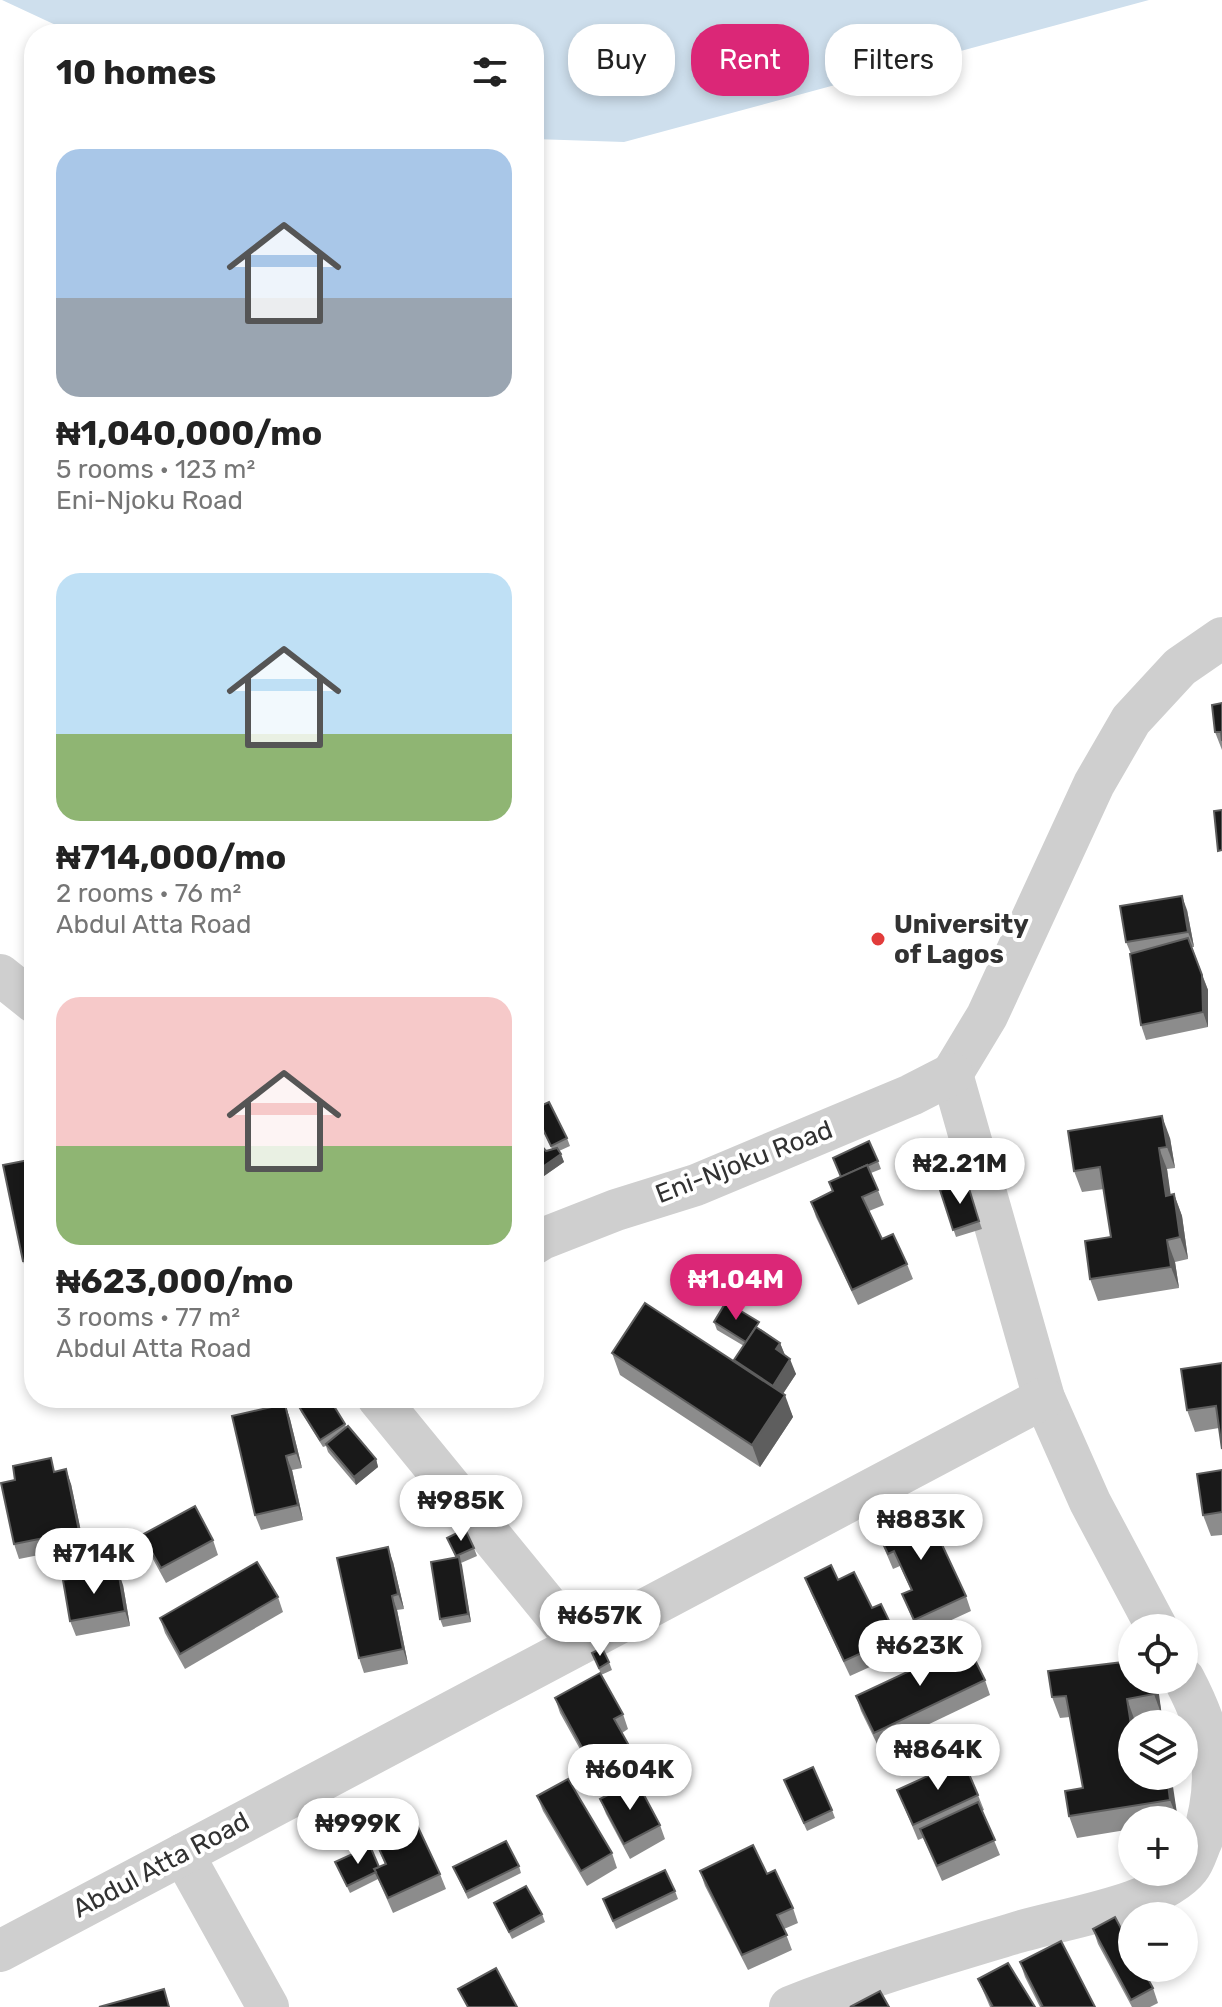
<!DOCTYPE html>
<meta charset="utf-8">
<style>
:root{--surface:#fff;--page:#f6f6f6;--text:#222;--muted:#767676;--accent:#db2777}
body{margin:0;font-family:Rubik,sans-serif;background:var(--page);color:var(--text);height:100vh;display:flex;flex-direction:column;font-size:30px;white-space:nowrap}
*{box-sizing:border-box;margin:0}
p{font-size:26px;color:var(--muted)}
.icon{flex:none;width:44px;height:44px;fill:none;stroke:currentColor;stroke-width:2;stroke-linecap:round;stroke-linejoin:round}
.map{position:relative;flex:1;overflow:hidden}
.details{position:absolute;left:24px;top:24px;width:520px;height:1384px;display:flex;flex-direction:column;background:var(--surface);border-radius:32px;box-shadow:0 4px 12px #0003}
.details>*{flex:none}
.hud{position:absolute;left:568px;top:24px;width:534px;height:72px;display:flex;gap:16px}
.buttons{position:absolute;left:1118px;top:1614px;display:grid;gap:16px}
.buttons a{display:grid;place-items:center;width:80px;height:80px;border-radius:50%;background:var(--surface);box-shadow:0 4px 12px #0003;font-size:40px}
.price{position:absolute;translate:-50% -68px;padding:0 18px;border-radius:28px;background:#fff;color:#222;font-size:26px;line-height:52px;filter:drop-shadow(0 2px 4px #0008)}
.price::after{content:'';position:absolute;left:50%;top:48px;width:24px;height:18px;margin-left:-12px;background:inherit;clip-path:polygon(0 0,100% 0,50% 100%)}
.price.selected{background:var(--accent);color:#fff}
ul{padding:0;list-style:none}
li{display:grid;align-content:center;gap:16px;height:424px;padding:0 32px}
li span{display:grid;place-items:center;height:248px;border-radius:24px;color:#555}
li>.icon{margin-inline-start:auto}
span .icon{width:144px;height:144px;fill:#fffc;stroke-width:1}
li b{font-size:34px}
h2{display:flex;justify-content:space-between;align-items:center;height:96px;padding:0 32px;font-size:34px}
.pill{padding:0 28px;border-radius:32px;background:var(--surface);box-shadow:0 4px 12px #0003;font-size:28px;line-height:72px}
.pill.selected{background:var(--accent);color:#fff}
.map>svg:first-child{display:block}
.water{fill:#cedfed}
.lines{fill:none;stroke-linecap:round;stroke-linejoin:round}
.street{stroke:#cfcfcf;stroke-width:42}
.wall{fill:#8c8c8c}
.shaded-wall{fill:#5e5e5e}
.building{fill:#191919;stroke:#5e5e5e;stroke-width:2}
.poi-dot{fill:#e23c3b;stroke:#fff;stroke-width:3}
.labels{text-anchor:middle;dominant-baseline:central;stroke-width:8;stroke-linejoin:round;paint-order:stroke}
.poi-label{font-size:26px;font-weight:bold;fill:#323232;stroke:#fff;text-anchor:start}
.street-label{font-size:26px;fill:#323232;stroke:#fff}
</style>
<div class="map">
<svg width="1222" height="2007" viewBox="0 0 1222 2007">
<rect width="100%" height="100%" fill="#fff"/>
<!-- water -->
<polygon class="water" points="2,0 1149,0 624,142 534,139 534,34 75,34"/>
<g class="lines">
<!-- street -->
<g class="street">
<polyline points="0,975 34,1002"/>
<polyline points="952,1074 1044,1398 1090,1502 1157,1628"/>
<polyline points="952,1074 987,1016 1094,784 1131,720 1180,667 1222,638"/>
<polyline points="534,1244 542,1239 616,1210 696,1185 911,1095 952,1074"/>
<polyline points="378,1398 579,1644"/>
<polyline points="183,1854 268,2007"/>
<polyline points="0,1951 1044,1398"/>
<path d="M790,2007C863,1978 939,1956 1015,1933C1060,1919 1160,1905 1189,1868C1195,1861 1198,1848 1202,1840C1222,1777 1214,1736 1184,1679"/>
</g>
</g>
<!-- wall -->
<g class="wall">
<polygon points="1222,703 1222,750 1215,732"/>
<polygon points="1187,910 1194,947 1192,947 1208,990 1208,1027 1146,1040 1141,1025 1131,954 1126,942"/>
<polygon points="534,1112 567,1138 570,1146 559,1151 564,1162 534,1183 534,1146 546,1151 552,1149"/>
<polygon points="1170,1138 1175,1168 1167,1169 1170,1195 1174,1194 1182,1216 1188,1259 1175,1262 1179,1288 1098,1301 1090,1279 1111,1237 1104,1189 1082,1192 1074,1171"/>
<polygon points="956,1146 966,1182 982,1229 956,1237 940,1190 931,1153"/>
<polygon points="34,1159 34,1275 28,1276 23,1261"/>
<polygon points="878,1161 881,1169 871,1173 884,1205 869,1211 882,1239 907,1264 913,1279 858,1305 816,1217 811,1202 832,1191 829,1182"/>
<polygon points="714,1322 761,1329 780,1343 785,1355 796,1374 783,1394 793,1417 760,1467 620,1375 612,1353 735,1363 734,1360 744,1346 717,1330"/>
<polygon points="1222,1363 1219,1428 1195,1432 1187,1410"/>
<polygon points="285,1404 290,1419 302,1468 292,1470 303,1520 261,1530 255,1515"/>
<polygon points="298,1405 345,1424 346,1427 376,1459 378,1467 356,1485 328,1452 326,1446 323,1447 301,1412"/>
<polygon points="1222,1470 1222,1535 1211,1536 1203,1515"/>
<polygon points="56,1472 71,1484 84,1546 19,1559 14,1544"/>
<polygon points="875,1527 966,1596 971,1611 919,1635 902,1594 911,1590 900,1566 893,1569"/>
<polygon points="142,1535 213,1540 218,1555 166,1583 148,1550"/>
<polygon points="447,1538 474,1548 477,1556 461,1563 471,1622 443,1627 440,1619 456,1558"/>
<polygon points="393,1562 404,1609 397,1610 408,1664 364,1673 359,1658"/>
<polygon points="805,1578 838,1580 897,1637 903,1652 850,1676 811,1593"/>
<polygon points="123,1585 130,1626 76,1636 70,1621"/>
<polygon points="278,1597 283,1612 185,1669 165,1633 160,1618"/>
<polygon points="592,1653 609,1662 612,1670 601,1675 623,1714 628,1729 622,1733 640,1765 645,1780 638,1784 660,1825 665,1839 630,1859 606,1814 600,1799 606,1796 560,1713 555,1698 601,1674"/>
<polygon points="985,1680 990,1695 879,1748 861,1711 856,1696"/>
<polygon points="1132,1680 1156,1680 1162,1716 1135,1720 1136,1724 1132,1724 1132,1776 1170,1776 1178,1820 1132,1820 1132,1829 1077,1838 1069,1816 1083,1788 1070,1717 1060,1718 1052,1697"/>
<polygon points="787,1787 832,1810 835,1818 807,1831"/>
<polygon points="897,1790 978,1795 984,1810 982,1811 1000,1855 942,1881 923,1838 918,1840"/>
<polygon points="537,1796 612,1853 617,1868 587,1886 543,1811"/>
<polygon points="370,1829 440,1874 446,1889 393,1913 378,1879 350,1893 335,1862 379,1867 385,1864"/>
<polygon points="519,1866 521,1873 468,1899 453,1867"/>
<polygon points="700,1871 767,1874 793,1908 798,1923 784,1929 792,1950 748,1970 705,1886"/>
<polygon points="675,1891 678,1899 616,1929 603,1899"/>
<polygon points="494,1903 542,1914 545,1922 512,1939"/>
<polygon points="1093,1929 1153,1988 1158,2003 1150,2007 1132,2007 1098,1944"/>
<polygon points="1020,1962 1095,2007 1040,2007 1025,1977"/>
<polygon points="978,1979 1035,2007 990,2007"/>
</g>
<!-- shaded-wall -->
<g class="shaded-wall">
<polygon points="1182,896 1187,910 1194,947 1188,932"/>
<polygon points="1202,975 1208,990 1208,1027 1203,1012"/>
<polygon points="1162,1116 1170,1138 1175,1168 1167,1147"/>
<polygon points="1159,1148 1167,1169 1174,1217 1166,1196"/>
<polygon points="561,1154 564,1162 534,1183 534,1173"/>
<polygon points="1174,1194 1182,1216 1188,1259 1180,1237"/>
<polygon points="1167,1240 1175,1262 1179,1288 1171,1267"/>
<polygon points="780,1343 786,1358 776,1349"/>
<polygon points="790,1359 796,1374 778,1401 773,1386"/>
<polygon points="785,1395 793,1417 760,1467 752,1445"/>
<polygon points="285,1404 290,1419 302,1468 296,1453"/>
<polygon points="286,1456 292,1470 303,1520 298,1505"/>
<polygon points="376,1459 378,1467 356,1485 354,1477"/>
<polygon points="66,1469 71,1484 84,1546 79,1531"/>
<polygon points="388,1547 393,1562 404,1609 398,1594"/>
<polygon points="459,1557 462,1565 471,1622 468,1614"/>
<polygon points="118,1570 123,1585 130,1626 125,1611"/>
<polygon points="392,1596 397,1610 408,1664 403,1649"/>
<polygon points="1152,1680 1157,1680 1162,1716 1154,1694"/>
<polygon points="1127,1699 1136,1724 1132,1724 1132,1731"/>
<polygon points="1167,1776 1170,1776 1172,1780 1178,1820 1170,1800"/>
</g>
<!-- building -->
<g class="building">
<polygon points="1222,703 1222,741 1221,732 1215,732 1212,705"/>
<polygon points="1222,810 1222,850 1218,851 1214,811"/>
<polygon points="1182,896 1188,932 1126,942 1120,906"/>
<polygon points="1188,938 1202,975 1203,1012 1141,1025 1130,954"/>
<polygon points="549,1102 567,1138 551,1146 534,1111 534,1109"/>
<polygon points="1162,1116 1167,1147 1159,1148 1166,1196 1174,1194 1180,1237 1167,1240 1171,1267 1090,1279 1085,1241 1111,1237 1100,1167 1074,1171 1068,1131"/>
<polygon points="869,1141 878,1161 867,1166 867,1165 841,1177 833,1158"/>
<polygon points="539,1143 546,1151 557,1148 561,1154 534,1173 534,1146"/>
<polygon points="956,1146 965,1181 940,1188 931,1153"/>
<polygon points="34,1159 34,1259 23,1261 3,1165"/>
<polygon points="867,1165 878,1190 862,1197 882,1239 893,1234 907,1264 852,1290 811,1202 833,1191 829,1182"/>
<polygon points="967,1182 979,1221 953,1230 940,1190"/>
<polygon points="726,1302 759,1322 746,1342 714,1322"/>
<polygon points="645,1303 785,1395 752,1445 612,1353"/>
<polygon points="756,1327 780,1343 776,1349 790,1359 773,1386 734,1360"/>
<polygon points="1222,1363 1222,1449 1216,1406 1187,1410 1181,1369"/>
<polygon points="309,1398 329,1398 345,1424 320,1440 298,1405"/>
<polygon points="285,1404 296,1453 286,1456 298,1505 255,1515 232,1416"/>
<polygon points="348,1426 376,1459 354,1477 326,1444"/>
<polygon points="51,1458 54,1472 66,1469 79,1531 14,1544 1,1483 15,1480 13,1466"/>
<polygon points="1222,1470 1222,1512 1203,1515 1197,1474"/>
<polygon points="923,1504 966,1596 914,1620 902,1594 912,1590 894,1551 888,1554 875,1527"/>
<polygon points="195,1506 213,1540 161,1568 142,1535"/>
<polygon points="465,1529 474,1548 456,1556 447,1538"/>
<polygon points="388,1547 398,1594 392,1596 403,1649 359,1658 337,1558"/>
<polygon points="459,1557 468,1614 440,1619 431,1562"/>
<polygon points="257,1562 278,1597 180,1654 160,1618"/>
<polygon points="831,1565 838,1580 854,1572 872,1608 881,1604 897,1637 844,1661 805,1578"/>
<polygon points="118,1570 125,1611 70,1621 63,1580"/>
<polygon points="967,1644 985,1680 874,1733 856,1696"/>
<polygon points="602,1648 609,1662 599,1668 592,1653"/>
<polygon points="1132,1661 1132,1680 1152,1680 1154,1694 1127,1699 1132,1731 1132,1776 1167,1776 1170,1800 1069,1816 1065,1791 1083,1788 1066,1696 1052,1697 1048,1671"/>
<polygon points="600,1673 623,1714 614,1719 640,1765 603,1786 555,1698"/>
<polygon points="963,1760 978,1795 913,1825 897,1790"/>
<polygon points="813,1767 832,1810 804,1823 784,1780"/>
<polygon points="568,1779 612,1853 581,1871 537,1796"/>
<polygon points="636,1780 660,1825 624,1844 600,1799"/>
<polygon points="978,1802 995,1840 937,1866 920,1829"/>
<polygon points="410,1810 440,1874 388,1898 374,1869 386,1864 370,1829"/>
<polygon points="506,1841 519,1866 466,1892 453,1867"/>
<polygon points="753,1845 767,1874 775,1870 793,1908 777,1915 787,1935 742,1955 700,1871"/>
<polygon points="370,1846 379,1867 374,1869 376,1872 347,1886 335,1862"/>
<polygon points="665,1870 675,1891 613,1921 603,1899"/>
<polygon points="526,1886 542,1914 509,1932 494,1903"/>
<polygon points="1115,1917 1132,1949 1132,1968 1142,1968 1153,1988 1131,2000 1093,1929"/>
<polygon points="1061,1941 1095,2007 1043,2007 1020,1962"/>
<polygon points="1008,1963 1035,2007 993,2007 978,1979"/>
<polygon points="496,1968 517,2007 468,2007 458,1989"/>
<polygon points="164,1989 169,2007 99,2007"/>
<polygon points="880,1991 889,2007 850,2007"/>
</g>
<!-- markers -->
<circle class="poi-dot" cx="878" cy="939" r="8"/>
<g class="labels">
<!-- poi labels -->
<g class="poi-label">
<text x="894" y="924">University<tspan x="894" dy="30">of Lagos</tspan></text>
</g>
<!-- street labels -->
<g class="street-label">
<text transform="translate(744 1162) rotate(-21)">Eni-Njoku Road</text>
<text transform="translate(161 1865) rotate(-28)">Abdul Atta Road</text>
</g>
</g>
</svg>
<div class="buttons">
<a><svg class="icon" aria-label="locate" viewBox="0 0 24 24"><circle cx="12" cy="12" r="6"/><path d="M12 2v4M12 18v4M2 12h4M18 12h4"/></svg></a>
<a><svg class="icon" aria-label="layers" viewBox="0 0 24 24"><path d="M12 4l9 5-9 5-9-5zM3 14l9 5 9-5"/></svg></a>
<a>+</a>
<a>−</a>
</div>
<b class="price" style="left:960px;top:1206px">₦2.21M</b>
<b class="price selected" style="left:736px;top:1322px">₦1.04M</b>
<b class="price" style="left:461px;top:1543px">₦985K</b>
<b class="price" style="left:921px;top:1562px">₦883K</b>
<b class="price" style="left:94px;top:1596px">₦714K</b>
<b class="price" style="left:600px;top:1658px">₦657K</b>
<b class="price" style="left:920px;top:1688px">₦623K</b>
<b class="price" style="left:938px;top:1792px">₦864K</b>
<b class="price" style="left:630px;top:1812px">₦604K</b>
<b class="price" style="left:358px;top:1866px">₦999K</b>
<div class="hud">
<a class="pill">Buy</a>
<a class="pill selected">Rent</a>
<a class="pill">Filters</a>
</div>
<section class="details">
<h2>10 homes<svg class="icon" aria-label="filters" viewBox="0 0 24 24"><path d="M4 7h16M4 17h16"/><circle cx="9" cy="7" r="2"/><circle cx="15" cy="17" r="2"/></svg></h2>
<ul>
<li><span style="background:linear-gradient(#a9c7e8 60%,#9aa5b1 0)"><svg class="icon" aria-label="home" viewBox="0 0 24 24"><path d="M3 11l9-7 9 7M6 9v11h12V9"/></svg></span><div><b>₦1,040,000/mo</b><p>5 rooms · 123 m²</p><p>Eni-Njoku Road</p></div></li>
<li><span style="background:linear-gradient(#bfe0f5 65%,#8fb573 0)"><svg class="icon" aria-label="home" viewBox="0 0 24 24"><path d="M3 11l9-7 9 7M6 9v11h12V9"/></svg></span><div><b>₦714,000/mo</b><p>2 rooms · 76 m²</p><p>Abdul Atta Road</p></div></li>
<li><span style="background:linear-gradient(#f6c9c9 60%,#8fb573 0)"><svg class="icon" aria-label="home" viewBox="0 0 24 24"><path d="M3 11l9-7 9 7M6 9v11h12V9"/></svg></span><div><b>₦623,000/mo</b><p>3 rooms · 77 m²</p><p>Abdul Atta Road</p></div></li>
</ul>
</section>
</div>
